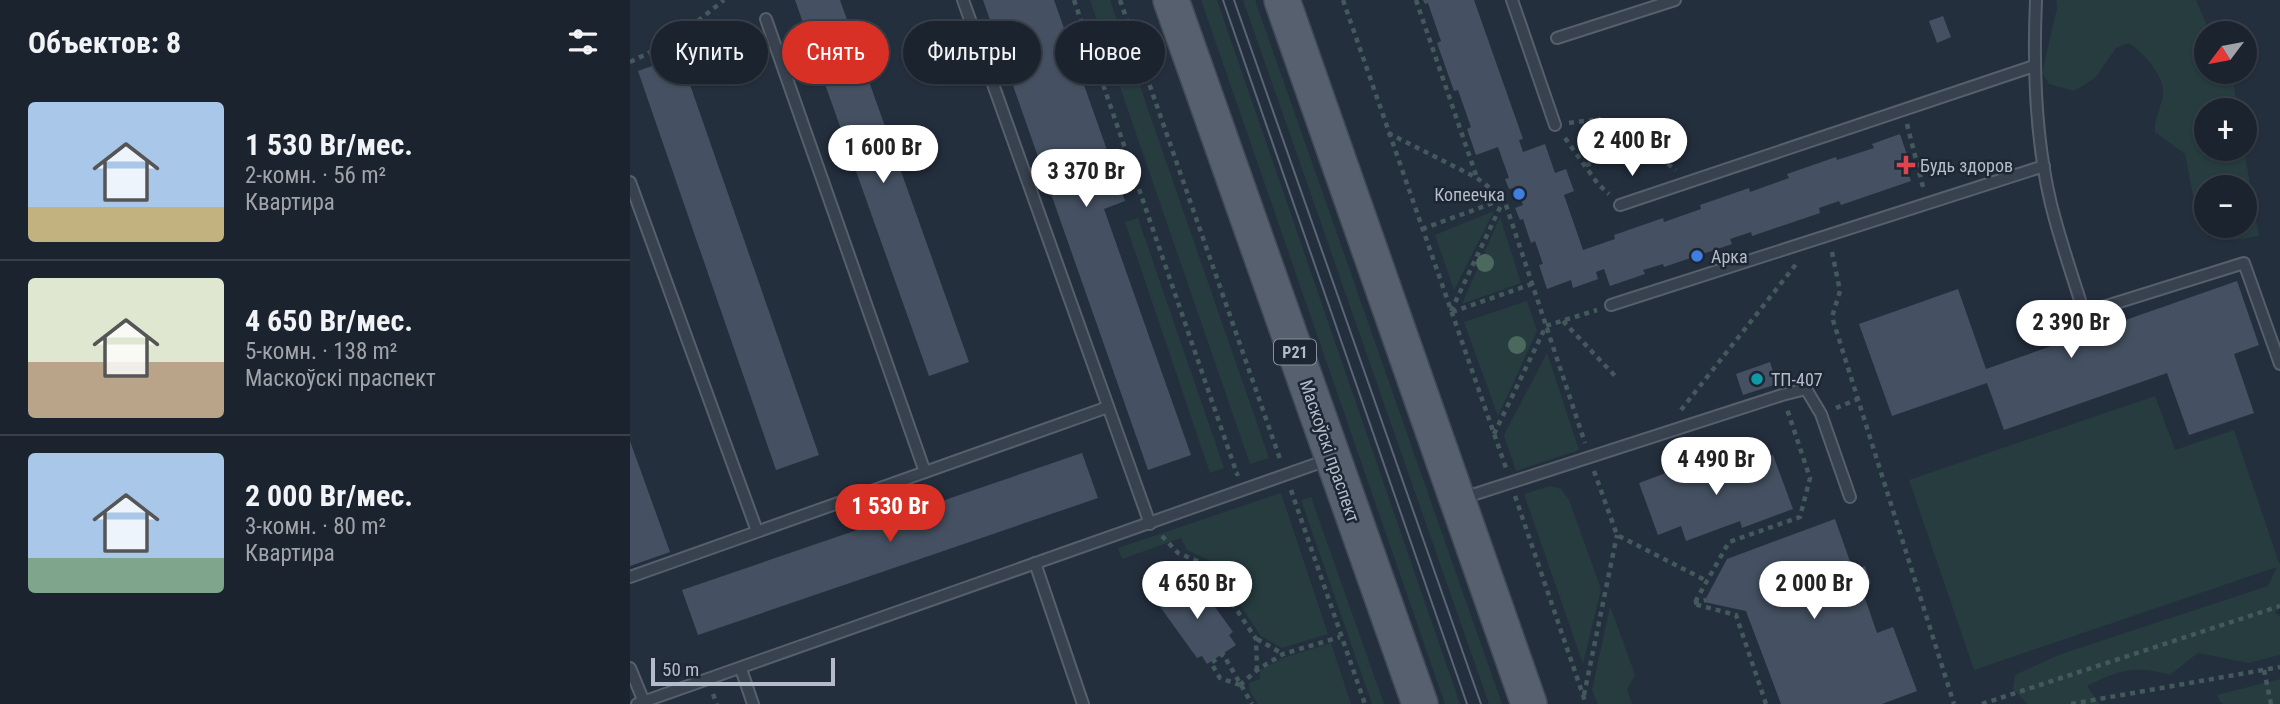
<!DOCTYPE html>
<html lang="ru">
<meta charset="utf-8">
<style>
:root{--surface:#1b232e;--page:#242b36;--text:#f1f3f6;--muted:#a0a4aa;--line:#39404a;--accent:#d93025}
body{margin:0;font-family:"Roboto Condensed",sans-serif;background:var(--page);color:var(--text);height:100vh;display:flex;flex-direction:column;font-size:26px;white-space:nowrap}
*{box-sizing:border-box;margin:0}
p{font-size:23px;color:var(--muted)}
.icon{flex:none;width:38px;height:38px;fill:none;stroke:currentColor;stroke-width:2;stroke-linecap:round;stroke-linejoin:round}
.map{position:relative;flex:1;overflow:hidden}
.details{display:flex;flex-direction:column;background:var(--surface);width:630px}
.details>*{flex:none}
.hud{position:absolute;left:21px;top:21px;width:665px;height:63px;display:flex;gap:14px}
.needle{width:46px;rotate:238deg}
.buttons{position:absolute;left:1564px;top:21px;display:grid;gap:14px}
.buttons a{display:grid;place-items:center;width:63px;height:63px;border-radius:50%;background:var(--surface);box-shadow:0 2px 5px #0004,0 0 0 2px var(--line);font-size:35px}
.scale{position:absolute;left:21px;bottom:18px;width:184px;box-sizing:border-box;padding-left:7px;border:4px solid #b4bcc9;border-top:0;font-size:19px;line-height:24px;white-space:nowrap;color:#b4bcc9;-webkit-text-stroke:5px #1d2633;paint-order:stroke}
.price{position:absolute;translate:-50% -60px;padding:0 16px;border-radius:24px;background:#fff;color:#222;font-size:23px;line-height:46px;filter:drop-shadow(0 2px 4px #0008)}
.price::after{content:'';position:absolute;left:50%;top:42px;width:21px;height:16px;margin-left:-10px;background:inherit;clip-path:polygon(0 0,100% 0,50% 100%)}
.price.current{background:var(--accent);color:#fff}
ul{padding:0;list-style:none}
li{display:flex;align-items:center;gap:21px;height:175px;padding:0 28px}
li+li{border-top:2px solid var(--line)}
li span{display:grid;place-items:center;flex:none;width:196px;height:140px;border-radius:7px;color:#555}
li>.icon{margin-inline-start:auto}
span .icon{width:84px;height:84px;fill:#fffc;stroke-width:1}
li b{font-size:30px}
h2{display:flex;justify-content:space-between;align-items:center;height:84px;padding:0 28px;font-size:30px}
.chip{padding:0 24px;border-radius:32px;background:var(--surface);box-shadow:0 2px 5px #0004,0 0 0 2px var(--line);font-size:24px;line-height:63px}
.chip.current{background:var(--accent);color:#fff}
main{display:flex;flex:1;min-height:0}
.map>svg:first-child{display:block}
.green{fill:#263c3f}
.building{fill:#455162}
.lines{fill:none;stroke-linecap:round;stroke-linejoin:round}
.service-casing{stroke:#565f6c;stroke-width:14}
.primary-casing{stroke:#414a57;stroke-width:38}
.path{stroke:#44595c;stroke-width:4.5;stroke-dasharray:5 5;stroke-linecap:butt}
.service{stroke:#38414e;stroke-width:10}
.primary{stroke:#56606e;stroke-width:35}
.tram{stroke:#5a6575;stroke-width:2}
.tree{fill:#4b6a5d}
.health-dot{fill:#e0444e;stroke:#1d2633;stroke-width:2.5}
.shop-dot{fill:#3f7fe0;stroke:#1d2633;stroke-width:2.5}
.culture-dot{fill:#0f9aa8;stroke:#1d2633;stroke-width:2.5}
.labels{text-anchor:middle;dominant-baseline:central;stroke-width:5;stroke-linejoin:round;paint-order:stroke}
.shield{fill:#1d2633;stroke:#878f9c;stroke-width:2}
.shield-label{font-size:16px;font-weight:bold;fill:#b4bcc9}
.poi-label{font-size:18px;fill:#b4bcc9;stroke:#1d2633;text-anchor:start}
.street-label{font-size:18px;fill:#b4bcc9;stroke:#1d2633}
</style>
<main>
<section class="details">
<h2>Объектов: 8<svg class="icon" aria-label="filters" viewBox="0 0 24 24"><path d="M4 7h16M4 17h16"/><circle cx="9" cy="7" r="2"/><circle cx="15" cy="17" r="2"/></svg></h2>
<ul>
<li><span style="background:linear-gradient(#a9c7e8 75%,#c2b280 0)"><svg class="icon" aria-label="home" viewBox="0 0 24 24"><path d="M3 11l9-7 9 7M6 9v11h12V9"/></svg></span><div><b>1 530 Br/мес.</b><p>2-комн. · 56 m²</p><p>Квартира</p></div></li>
<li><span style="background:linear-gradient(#dfe7d0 60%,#b9a48a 0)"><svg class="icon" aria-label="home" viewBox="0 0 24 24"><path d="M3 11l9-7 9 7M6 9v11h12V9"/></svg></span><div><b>4 650 Br/мес.</b><p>5-комн. · 138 m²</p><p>Маскоўскі праспект</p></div></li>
<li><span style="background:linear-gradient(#a9c7e8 75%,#7fa58c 0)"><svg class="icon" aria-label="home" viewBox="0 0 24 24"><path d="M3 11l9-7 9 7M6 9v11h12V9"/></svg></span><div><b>2 000 Br/мес.</b><p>3-комн. · 80 m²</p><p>Квартира</p></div></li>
</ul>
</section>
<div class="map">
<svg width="1650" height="704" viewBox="0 0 1650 704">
<rect width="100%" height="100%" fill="#242f3e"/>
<!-- green -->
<g class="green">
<polygon points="460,0 480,0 639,458 620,464"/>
<polygon points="571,0 587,0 830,704 815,704"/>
<polygon points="613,0 625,0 872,704 859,704"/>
<path d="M1426,0H1566L1580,33H1577V72H1597L1604,87L1608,110H1577V149H1614L1629,236L1604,240L1581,226H1615V187H1577V220L1565,206L1555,154L1525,132C1524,117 1531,109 1533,95C1536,78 1512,50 1498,43L1486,48L1465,78L1444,91L1419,84L1412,73L1427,8Z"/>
<polygon points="864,211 824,290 805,235"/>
<polygon points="870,217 891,283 832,304"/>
<polygon points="508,218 594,468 580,473 495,222"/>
<polygon points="897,301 907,331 868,416 834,322"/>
<polygon points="917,353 949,450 886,471 874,435"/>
<path d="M1525,396L1545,450L1604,430L1649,563L1650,562V606L1645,613L1650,616V655L1619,663L1568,653L1540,675C1504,665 1490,670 1457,686L1470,704H1397L1383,689L1385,675L1431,654L1638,586L1647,567L1344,670L1279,480Z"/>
<polygon points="920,486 931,489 939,500 971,589 953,664 894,494"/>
<polygon points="651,493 698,634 652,648 631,636 580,561 557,550 551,538 492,559 488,548"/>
<polygon points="681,497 754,704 742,704 671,500"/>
<polygon points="980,606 1005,675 997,689 1002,704 968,704 962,690"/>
<polygon points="701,643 721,704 628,704 620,692 619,683 630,679 630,670 653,658"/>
<polygon points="1650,679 1650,704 1594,704 1590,702 1587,695"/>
</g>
<!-- building -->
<g class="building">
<polygon points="165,0 210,0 339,362 299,376"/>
<polygon points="353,0 424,0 495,201 474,209 561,455 518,470"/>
<polygon points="793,0 844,0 893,139 889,140 893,152 915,144 925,173 936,169 944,191 934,195 953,250 985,239 984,235 1033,218 1034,222 1071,209 1070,205 1119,188 1120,192 1159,178 1157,174 1206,157 1207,160 1244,148 1242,144 1270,134 1278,158 1274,159 1281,181 1211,205 1209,201 1189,208 1190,213 1122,236 1121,232 1100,239 1102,244 1034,267 1033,264 1013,270 1015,274 980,286 974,269 966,272 968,279 943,288 941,280 917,289 909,265 913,264 905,241 901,243 893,219 890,220 885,208 893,205 887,187 879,189 875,179 879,178 868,147 846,155 837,129 841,127 828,90 824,91 807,43 811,41 798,3 795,4"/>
<polygon points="1313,16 1321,37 1307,43 1299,21"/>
<polygon points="106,30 115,56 88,65 79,39"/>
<polygon points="50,56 189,455 146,470 8,71"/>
<polygon points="1607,281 1629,345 1604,354 1624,413 1559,435 1537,373 1374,430 1357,383 1262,416 1229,324 1328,289 1356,369"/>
<polygon points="1140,362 1147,384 1113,395 1106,374"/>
<polygon points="0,441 40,552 0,566"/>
<polygon points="452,453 468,498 68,635 52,590"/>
<polygon points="1112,455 1115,465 1143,455 1163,509 1112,528 1110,521 1056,541 1051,526 1028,535 1009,483 1052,467 1055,476"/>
<polygon points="1205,519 1223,570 1235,566 1241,583 1231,587 1247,633 1263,627 1287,691 1252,704 1151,704 1116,611 1074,602 1097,559"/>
<polygon points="551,580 562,586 567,582 603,632 599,635 606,645 577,664 572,656 567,658 531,608 535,604 534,593 541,583"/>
</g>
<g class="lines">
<defs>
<g id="service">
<polyline points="333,0 520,524"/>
<polyline points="882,0 925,125"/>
<path d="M1406,0C1403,68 1405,138 1421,204C1430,241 1443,277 1454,313L1614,263L1650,364"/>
<polyline points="136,19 295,472"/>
<polyline points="927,38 1045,0"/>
<polyline points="0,182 127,531"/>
<polyline points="990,205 1404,66"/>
<polyline points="981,305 1414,166"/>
<polyline points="833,498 1152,395 1176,389 1191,414 1220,497"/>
<polyline points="405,563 453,704"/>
<polyline points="0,577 478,407"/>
<polyline points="0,668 14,702"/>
<polyline points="111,669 123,704"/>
<polyline points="7,704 700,459"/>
</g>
<g id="primary">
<polyline points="541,0 790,704"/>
<polyline points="652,0 899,704"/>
</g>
</defs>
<!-- service casing -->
<use href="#service" class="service-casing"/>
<!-- primary casing -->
<use href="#primary" class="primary-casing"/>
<!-- path -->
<g class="path">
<polyline points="444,0 607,474 609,473"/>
<polyline points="490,0 650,459"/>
<polyline points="713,0 876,468"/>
<polyline points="786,0 847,178"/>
<polyline points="0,62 43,41 94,0"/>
<polyline points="939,123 969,119 1016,147"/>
<polyline points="1277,124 1293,187"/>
<polyline points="758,133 847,178 874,199 955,443"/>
<polyline points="935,138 968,184 979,194"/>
<polyline points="956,165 1016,147 1046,170"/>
<polyline points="792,229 874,199"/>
<polyline points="1202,252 1210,291 1202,317 1324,704"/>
<polyline points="821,311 874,199"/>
<polyline points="822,312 902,284"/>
<polyline points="933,321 987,378"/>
<polyline points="1206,408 1228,399"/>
<polyline points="1051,410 1167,263"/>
<polyline points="864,434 916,326 967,310"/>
<polyline points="964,471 987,535 1075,580"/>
<polyline points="661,490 735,704"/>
<polyline points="885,496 956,704"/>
<polyline points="532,536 548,553 577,565 626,639 627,670"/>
<polyline points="1064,603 1076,600"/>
<polyline points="627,639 653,654"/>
<polyline points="1634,670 1641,704"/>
<polyline points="610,685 590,678 581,663 593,654 622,704"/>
<polyline points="610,685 627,670 653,654 710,637"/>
<polyline points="83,694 87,704"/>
<polyline points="954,695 987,535"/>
<polyline points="1136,704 1106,615 1064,604 1099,542 1170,517 1180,478 1157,409"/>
<polyline points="1352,704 1650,606"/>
<polyline points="1441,704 1650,667"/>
</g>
<!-- service -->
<use href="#service" class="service"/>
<!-- primary -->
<use href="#primary" class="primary"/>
<!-- tram -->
<g class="tram">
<polyline points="593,0 837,704"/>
<polyline points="604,0 851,704"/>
</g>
</g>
<!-- trees -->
<g class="tree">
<circle cx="855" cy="263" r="9"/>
<circle cx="887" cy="345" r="9"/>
</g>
<!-- markers -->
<path class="health-dot" d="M1272.5 154.5h7v7h7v7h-7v7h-7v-7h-7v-7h7z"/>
<g class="shop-dot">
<circle cx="889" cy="194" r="7"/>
<circle cx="1067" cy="256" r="7"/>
</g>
<circle class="culture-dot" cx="1127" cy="379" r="7"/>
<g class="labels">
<!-- shield labels -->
<rect class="shield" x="644" y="339.5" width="42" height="25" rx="5"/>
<g class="shield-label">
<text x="665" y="352">Р21</text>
</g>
<!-- poi labels -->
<g class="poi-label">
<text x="1290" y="165">Будь здоров</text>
<text x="875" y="194" text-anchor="end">Копеечка</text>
<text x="1081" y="256">Арка</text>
<text x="1141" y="379">ТП-407</text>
</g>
<!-- street labels -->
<g class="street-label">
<text transform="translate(700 451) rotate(71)">Маскоўскі праспект</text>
</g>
</g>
</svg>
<div class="buttons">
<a><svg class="needle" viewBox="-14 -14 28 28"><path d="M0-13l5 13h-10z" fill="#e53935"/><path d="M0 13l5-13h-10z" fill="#a0a4aa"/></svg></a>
<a>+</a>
<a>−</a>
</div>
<div class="scale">50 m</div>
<b class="price" style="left:1002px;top:178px">2 400 Br</b>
<b class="price" style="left:253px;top:185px">1 600 Br</b>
<b class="price" style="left:456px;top:209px">3 370 Br</b>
<b class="price" style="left:1441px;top:360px">2 390 Br</b>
<b class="price" style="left:1086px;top:497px">4 490 Br</b>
<b class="price current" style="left:260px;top:544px">1 530 Br</b>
<b class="price" style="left:567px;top:621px">4 650 Br</b>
<b class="price" style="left:1184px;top:621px">2 000 Br</b>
<div class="hud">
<a class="chip">Купить</a>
<a class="chip current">Снять</a>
<a class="chip">Фильтры</a>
<a class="chip">Новое</a>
</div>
</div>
</main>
